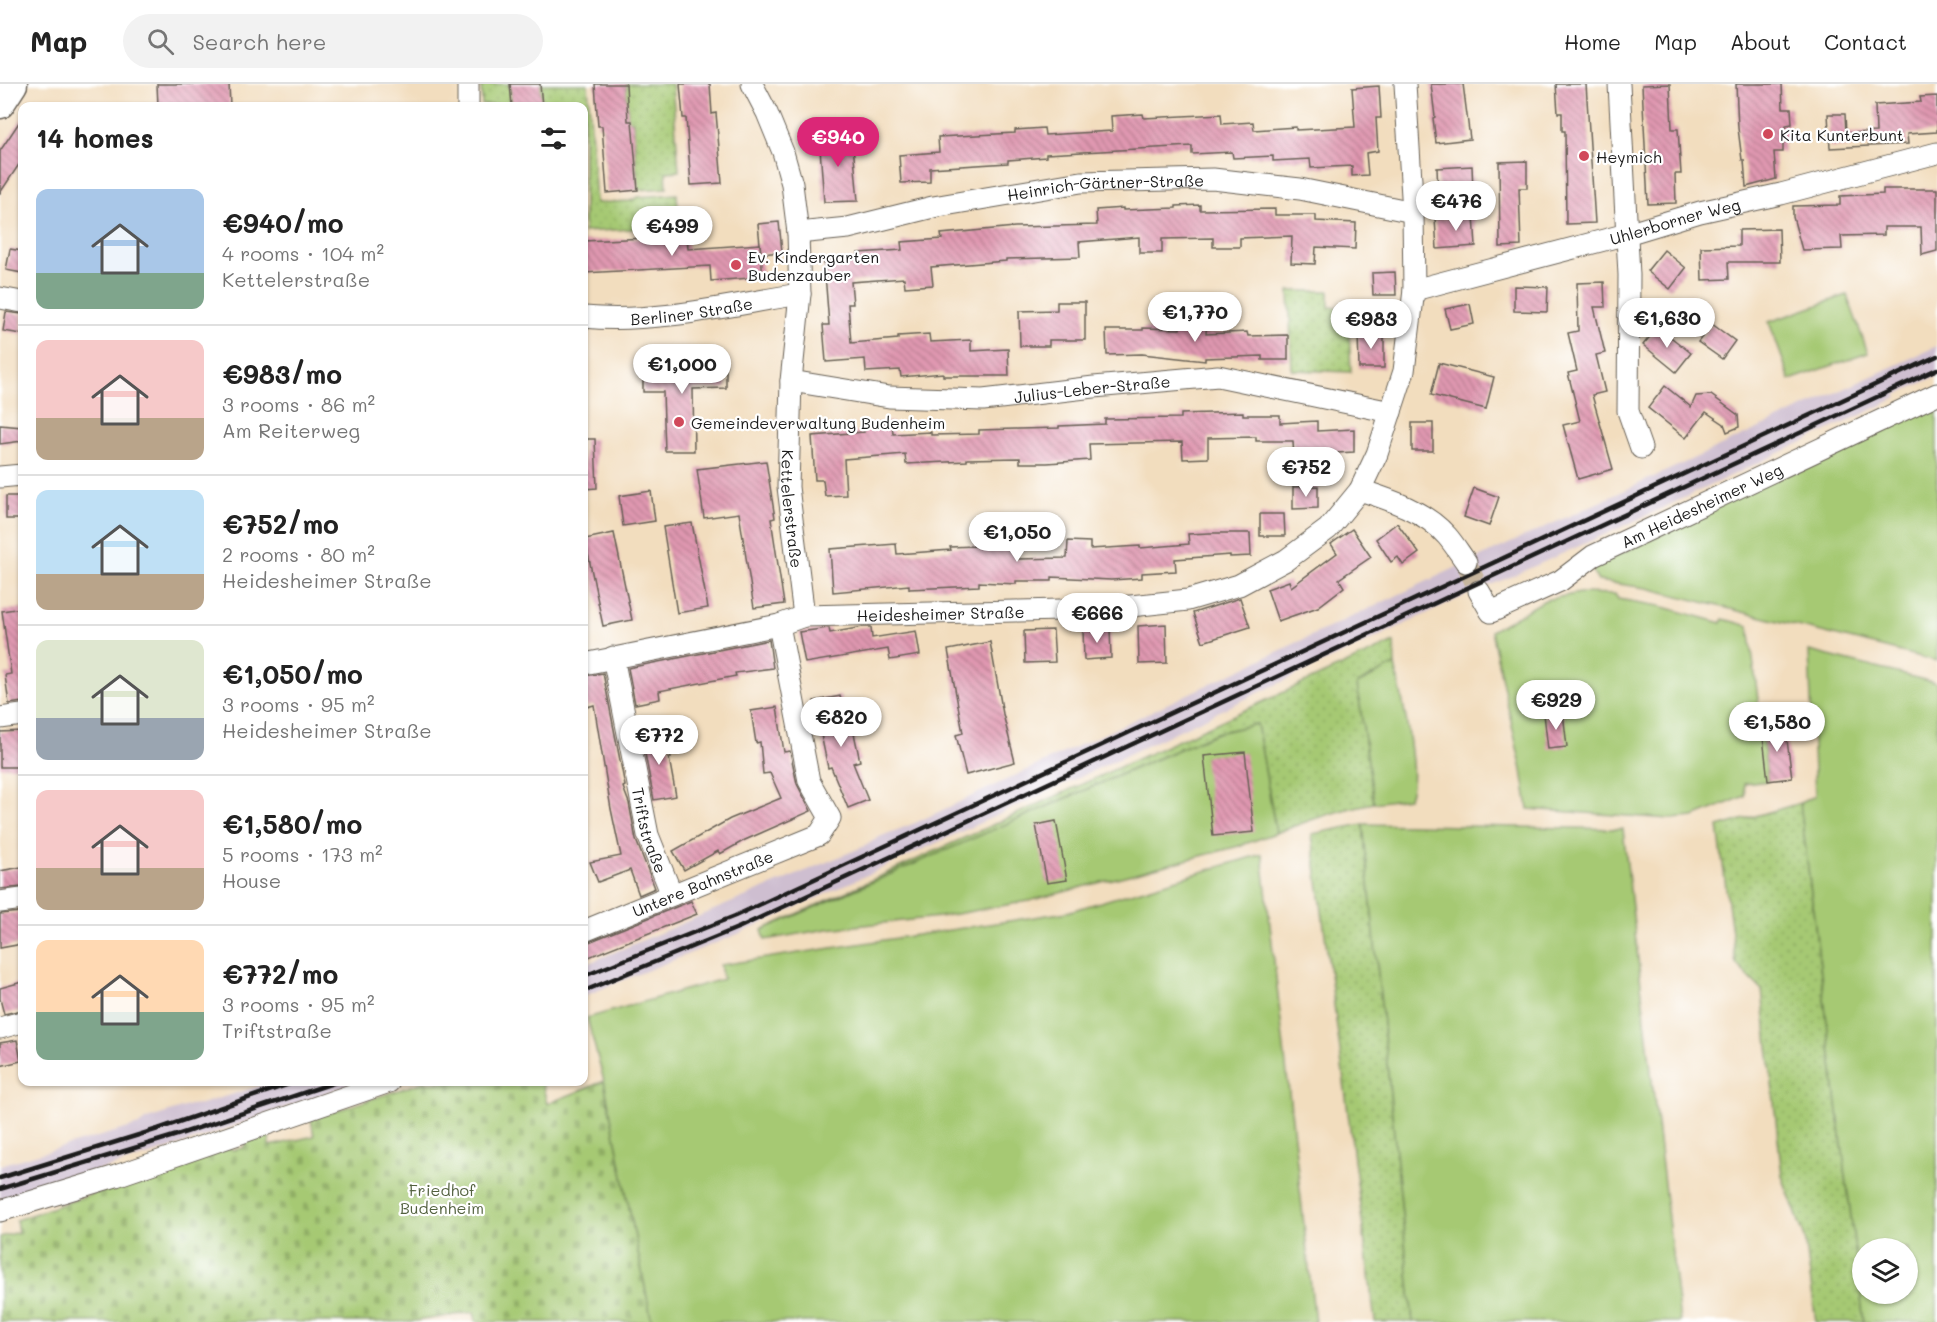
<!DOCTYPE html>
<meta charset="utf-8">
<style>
:root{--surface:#fff;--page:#f2f2f2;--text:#222;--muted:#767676;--line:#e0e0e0;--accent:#db2777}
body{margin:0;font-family:Mali,sans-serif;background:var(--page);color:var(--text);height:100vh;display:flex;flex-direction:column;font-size:22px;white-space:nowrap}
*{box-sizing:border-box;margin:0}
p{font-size:20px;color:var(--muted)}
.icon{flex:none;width:33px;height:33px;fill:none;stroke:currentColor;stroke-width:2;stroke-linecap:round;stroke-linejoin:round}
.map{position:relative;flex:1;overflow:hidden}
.drawer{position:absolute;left:18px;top:18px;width:570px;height:984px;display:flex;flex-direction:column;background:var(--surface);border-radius:12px;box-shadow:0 2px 4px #0004}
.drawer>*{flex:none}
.tools{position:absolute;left:1852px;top:1154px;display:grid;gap:12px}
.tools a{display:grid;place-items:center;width:66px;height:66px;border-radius:50%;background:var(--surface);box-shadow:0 2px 4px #0004;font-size:30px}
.price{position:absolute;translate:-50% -51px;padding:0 14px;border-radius:21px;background:#fff;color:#222;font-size:20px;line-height:39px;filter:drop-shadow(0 2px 3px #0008)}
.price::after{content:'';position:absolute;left:50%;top:36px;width:18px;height:14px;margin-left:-9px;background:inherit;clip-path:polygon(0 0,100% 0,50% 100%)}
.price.selected{background:var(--accent);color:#fff}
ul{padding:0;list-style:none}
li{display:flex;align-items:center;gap:18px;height:150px;padding:0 18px}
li+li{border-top:2px solid var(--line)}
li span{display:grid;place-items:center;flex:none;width:168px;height:120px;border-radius:12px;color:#555}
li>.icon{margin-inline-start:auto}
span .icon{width:72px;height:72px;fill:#fffc;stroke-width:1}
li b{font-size:26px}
h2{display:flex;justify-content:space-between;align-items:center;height:72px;padding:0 18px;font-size:26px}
header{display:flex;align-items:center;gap:36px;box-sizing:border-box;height:84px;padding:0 30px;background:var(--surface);border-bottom:2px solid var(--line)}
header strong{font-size:28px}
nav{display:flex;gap:33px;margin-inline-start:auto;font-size:21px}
.search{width:420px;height:54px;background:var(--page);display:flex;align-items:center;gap:15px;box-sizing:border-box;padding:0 21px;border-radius:33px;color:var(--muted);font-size:22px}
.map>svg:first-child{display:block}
.railway{fill:#cebed0}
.grass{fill:url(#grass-dots);stroke:#617248;stroke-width:1.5}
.cemetery{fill:url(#cemetery-stones);stroke:#617248;stroke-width:1.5}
.garden{fill:#a6c973;stroke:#617248;stroke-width:1.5;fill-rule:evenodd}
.building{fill:url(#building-back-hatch)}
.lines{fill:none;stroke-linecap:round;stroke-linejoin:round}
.minor-tunnel{stroke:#c7b69e;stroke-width:21;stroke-dasharray:21 10;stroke-linecap:butt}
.minor-casing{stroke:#676055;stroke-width:23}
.secondary-casing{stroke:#676055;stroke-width:31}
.minor{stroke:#fff;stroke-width:21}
.secondary{stroke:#fff;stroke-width:28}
.rail{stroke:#1c1c1c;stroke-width:4.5}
.poi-dot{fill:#d1495b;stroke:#fff;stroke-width:2}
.labels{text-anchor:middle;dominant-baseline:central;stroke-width:4.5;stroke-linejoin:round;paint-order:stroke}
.poi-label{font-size:16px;fill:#1c1c1c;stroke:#fff;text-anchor:start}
.street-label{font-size:16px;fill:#1c1c1c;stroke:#fff}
.park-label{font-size:16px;fill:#53613f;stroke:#fff}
</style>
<header>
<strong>Map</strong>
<div class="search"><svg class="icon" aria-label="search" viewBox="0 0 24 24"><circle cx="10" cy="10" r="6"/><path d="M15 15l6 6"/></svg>Search here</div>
<nav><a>Home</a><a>Map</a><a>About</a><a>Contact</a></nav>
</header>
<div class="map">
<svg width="1937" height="1238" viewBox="0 0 1937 1238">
<defs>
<pattern id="grass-dots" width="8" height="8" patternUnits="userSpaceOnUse" patternTransform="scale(1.5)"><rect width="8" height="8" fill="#a6c973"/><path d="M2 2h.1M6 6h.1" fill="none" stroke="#8eac63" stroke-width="1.8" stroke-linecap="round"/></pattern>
<pattern id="cemetery-stones" width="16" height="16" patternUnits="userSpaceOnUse" patternTransform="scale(1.5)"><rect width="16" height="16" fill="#a6c973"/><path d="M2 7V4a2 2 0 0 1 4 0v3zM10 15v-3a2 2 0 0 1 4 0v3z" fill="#8eac63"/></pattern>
<pattern id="building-back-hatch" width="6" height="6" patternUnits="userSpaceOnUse" patternTransform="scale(1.5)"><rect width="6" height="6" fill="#e098b1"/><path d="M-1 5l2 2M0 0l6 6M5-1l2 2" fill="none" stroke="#b57b8f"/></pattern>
</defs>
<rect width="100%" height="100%" fill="#fff"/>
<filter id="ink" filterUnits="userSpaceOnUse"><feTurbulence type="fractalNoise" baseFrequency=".0167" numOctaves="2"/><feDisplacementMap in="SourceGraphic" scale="12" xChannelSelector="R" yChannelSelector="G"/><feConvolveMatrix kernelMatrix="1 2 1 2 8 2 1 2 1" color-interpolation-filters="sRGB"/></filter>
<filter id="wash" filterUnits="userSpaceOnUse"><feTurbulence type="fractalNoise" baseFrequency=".008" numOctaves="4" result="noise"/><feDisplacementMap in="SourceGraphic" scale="24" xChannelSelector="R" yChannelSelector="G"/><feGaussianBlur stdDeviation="1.35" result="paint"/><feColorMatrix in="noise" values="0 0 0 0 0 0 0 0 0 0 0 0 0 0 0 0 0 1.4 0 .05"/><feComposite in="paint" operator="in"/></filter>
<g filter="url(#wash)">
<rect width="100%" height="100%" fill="#f2ddbe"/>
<!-- railway -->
<g class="railway">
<polygon points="1937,262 1937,292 1896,311 1897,314 1626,441 1506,495 1475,507 1067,699 743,848 584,912 584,881 867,761 879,753 915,739 1474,475 1476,475"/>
<polygon points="272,998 357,998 166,1066 0,1117 0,1081 139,1041 145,1036 190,1021 201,1020"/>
</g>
<!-- grass -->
<g class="grass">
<polygon points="481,0 510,0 512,20 482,21"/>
<polygon points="540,0 588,0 596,119 630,117 638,113 677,110 679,142 584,148 584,22 542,22"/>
<polygon points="626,0 672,0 679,87 666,88 667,104 638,106 633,37 628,37"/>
<polygon points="1289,207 1329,207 1329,223 1348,224 1351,288 1292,286"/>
<path d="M1394,558L1395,581L1357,600L1374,719C1340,725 1309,736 1276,749L1257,640L1216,649L762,846Z"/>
<polygon points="1800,719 1864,1238 1816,1238 1805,1154 1782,1092 1762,906 1736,880 1718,743"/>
<polygon points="1363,740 1413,1238 1375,1238 1312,750"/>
</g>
<!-- cemetery -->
<polygon class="cemetery" points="604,997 652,1238 476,1238 474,1228 409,1238 0,1238 0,1153 18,1148 16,1136 226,1064 234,1066 243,1064 249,1056 269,1049 270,1062 314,1052 311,1035 423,998 542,998 547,1020"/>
<!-- garden -->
<g class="garden">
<polygon points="1847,211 1868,269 1790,296 1769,238"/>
<polygon points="1937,317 1937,577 1647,504 1598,497 1593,489 1593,483"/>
<polygon points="1580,509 1615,510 1618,515 1660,522 1722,539 1723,535 1749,542 1768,697 1744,700 1745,712 1694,733 1671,735 1528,725 1522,686 1491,547 1545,516"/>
<path d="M1809,567L1937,599V1238H1864L1800,719L1815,712ZM1863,1164H1908V1209H1863Z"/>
<path d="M1395,581C1400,605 1422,696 1408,714L1374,719L1357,600Z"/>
<polygon points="1257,640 1276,749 1239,762 1029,817 939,833 827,845 765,856 762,846 1217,649"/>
<polygon points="1363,740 1623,745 1680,1238 1413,1238"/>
<polygon points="1262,770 1315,1238 652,1238 604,997 587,934 723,895 720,881 1067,828"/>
</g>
<g id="blocks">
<!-- building -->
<g class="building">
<polygon points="157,0 229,0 230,22 158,22"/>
<polygon points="510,0 540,0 542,22 512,22"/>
<polygon points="595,0 626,0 628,37 632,37 638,106 607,109 602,42 598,42"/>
<polygon points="680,0 710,0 712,30 716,29 722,99 691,101 686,34 683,34"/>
<polygon points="1431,0 1463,0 1470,55 1436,59 1433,34 1435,33"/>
<polygon points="1556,0 1586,0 1595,139 1566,140 1565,47 1562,47 1562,29 1558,29"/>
<polygon points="1670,0 1672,45 1678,45 1681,90 1675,90 1676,119 1648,120 1642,1"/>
<polygon points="1736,0 1782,0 1783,24 1791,24 1792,40 1786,41 1788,58 1783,58 1783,68 1774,68 1776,95 1746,103 1744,76 1742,76 1738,44"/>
<polygon points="1379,2 1381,34 1376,34 1378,67 1366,69 1368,91 1352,92 1352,82 1311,84 1310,75 1273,77 1273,72 1233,74 1232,68 1192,70 1192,62 1046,70 1046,73 1008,76 1008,79 930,84 930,98 901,99 899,71 939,68 938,53 1015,49 1015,46 1044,44 1045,51 1112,47 1111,32 1143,30 1144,34 1221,30 1222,40 1253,38 1254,46 1296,43 1296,46 1355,43 1352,4"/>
<polygon points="1937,12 1937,48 1907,50 1908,60 1830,64 1828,30 1845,30 1846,49 1876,48 1875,21 1921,18 1920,13"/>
<polygon points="22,34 22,76 0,109 0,67"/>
<polygon points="852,50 858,117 824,118 819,51"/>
<polygon points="1527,77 1527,104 1519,104 1521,162 1500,163 1499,78"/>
<polygon points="1472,82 1473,106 1438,108 1437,84"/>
<polygon points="1883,105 1937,105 1937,167 1922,171 1921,143 1884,143 1884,151 1841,152 1842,165 1802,166 1793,133 1793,122 1840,121 1840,112 1883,110"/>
<polygon points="1200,121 1200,126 1275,125 1275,131 1316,131 1316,137 1356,139 1355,165 1316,163 1315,180 1291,179 1292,152 1240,154 1240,163 1213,163 1213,154 1162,155 1162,169 1139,169 1139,153 1079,158 1080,173 1006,175 1006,177 931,183 933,201 905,203 904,194 851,198 853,220 848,220 851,259 898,255 898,252 929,250 930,258 971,256 971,267 1008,265 1009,292 943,292 943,289 901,293 900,286 866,288 865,275 826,278 823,241 829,241 824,177 858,175 858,169 902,166 901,158 942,155 941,150 1015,143 1097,141 1096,126 1123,124 1123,126 1176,124 1176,122"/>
<polygon points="1474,132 1476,162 1437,165 1435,135"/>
<polygon points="779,138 782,168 761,170 758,140"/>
<polygon points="1779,145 1780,178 1728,178 1729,195 1702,196 1701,163 1739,162 1739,146"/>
<polygon points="687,152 688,165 760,160 763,193 711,197 710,182 584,189 584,157"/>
<polygon points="10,165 22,167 22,189 6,186"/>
<polygon points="1664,166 1686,184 1670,205 1647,187"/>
<polygon points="1395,188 1396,211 1373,211 1372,189"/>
<polygon points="1604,198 1605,223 1594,223 1605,269 1596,271 1605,308 1592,311 1613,385 1578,395 1563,341 1580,337 1568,289 1577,287 1568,249 1578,247 1577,199"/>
<polygon points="1514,202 1548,203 1547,228 1514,227"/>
<polygon points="1057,218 1085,218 1085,256 1049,256 1049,262 1020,262 1019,227 1057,226"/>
<polygon points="1470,220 1474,240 1450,245 1445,225"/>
<polygon points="6,228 22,230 22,250 3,247"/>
<polygon points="1181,231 1207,233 1206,250 1247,248 1248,252 1288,251 1288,276 1262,276 1262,272 1205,274 1205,277 1142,270 1107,271 1106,246 1143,246 1143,244 1180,245"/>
<polygon points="1712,240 1735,257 1722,275 1698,258"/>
<polygon points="1658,243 1691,269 1676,288 1643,261"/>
<polygon points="1358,249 1384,249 1384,284 1359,284"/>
<polygon points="726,276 726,304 693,305 694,367 665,367 663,308 643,308 643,278"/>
<polygon points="1439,279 1494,293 1486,325 1431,311"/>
<polygon points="1665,302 1691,323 1696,312 1711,311 1738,331 1739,343 1727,348 1724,340 1706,328 1686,354 1648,324"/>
<polygon points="1243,328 1243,331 1280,331 1280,339 1317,337 1317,347 1354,345 1354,368 1318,370 1318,374 1294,375 1293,357 1256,357 1256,353 1208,354 1208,374 1183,375 1182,358 1089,360 1090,376 1047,379 1020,379 1020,374 967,375 967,377 906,380 905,370 844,375 846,411 825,412 823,396 815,396 812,352 864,348 864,340 892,338 893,350 931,348 931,351 979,350 979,346 1059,344 1059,342 1105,340 1105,335 1181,334 1181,330"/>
<rect x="1412" y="339" width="21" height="28"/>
<polygon points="0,341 22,343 22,357 0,360"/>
<polygon points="584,355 595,355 597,404 584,405"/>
<polygon points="766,377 775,434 771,435 784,520 754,524 739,429 704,434 697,385"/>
<polygon points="1318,402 1318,424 1293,425 1293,403"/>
<polygon points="1474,404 1499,413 1489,442 1464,433"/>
<polygon points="651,407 655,437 623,442 619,412"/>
<rect x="6" y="412" width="16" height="23"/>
<polygon points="1260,430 1284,430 1285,452 1260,452"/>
<polygon points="692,439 708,524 677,529 663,443"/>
<polygon points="1397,439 1419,469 1403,481 1398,473 1391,478 1376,455"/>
<polygon points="1352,445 1371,473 1339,495 1344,503 1318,523 1278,537 1267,505 1289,497 1291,503 1337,469 1331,460"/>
<polygon points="614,449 632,536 603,542 585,455"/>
<polygon points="1210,449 1250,449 1251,472 1230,473 1230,471 1175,475 1176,487 1142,489 1142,494 1111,496 1052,493 1052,497 1016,497 1016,500 979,498 979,502 909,505 909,501 833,508 830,465 896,460 897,470 951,466 950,463 976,462 1017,464 1017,475 1067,474 1068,457 1090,458 1090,465 1140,462 1140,464 1189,460 1188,450"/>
<polygon points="1240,514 1250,543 1203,558 1193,529"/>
<polygon points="22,524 22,618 9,620 5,591 11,590 2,527"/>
<polygon points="1166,540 1167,579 1139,580 1138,542"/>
<polygon points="863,543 871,543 872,554 916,547 920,571 890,576 888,565 805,579 799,548 829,544 830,549"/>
<polygon points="1110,544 1111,574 1084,576 1083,545"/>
<polygon points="1053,546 1055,578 1025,579 1024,547"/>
<polygon points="769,556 773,584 735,589 736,592 659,607 660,615 635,620 628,584"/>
<polygon points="990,558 1003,630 1015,678 966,691 956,651 963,649 948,566"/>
<polygon points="603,589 625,702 623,703 629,719 636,756 655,804 639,811 630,786 598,798 590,778 621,772 611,725 594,621 587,623 584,608 584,592"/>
<polygon points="840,612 845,632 850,631 860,677 853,679 868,716 848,724 831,683 828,684 814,617"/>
<polygon points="777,623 784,668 790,667 797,700 811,727 745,756 720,770 718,767 684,786 673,767 730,735 781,714 770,689 763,690 760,658 756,659 751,627"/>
<polygon points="1563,628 1567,663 1548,665 1544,630"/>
<polygon points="1785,641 1792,694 1768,697 1762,644"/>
<polygon points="22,647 22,683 0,683 0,648"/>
<polygon points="667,650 671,674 669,674 676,712 654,716 642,654"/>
<polygon points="1245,668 1254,748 1213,752 1204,672"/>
<polygon points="1056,737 1067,796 1047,799 1036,741"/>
<polygon points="22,783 22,803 0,805 0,787"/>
<polygon points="691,817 697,830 584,875 584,860"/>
<polygon points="22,828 22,860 0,864 0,830"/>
<polygon points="22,898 22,926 4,930 0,915 0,904"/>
<polygon points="17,956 21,977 0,982 0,959"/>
</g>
</g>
</g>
<g filter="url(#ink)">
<use href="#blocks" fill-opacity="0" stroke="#676055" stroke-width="1.5"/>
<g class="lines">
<!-- minor-tunnel -->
<polyline class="minor-tunnel" points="1466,478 1479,507"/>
<defs>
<g id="minor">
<path id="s1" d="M752,0L767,29L783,68L792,100L798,149L800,210L791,297L788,403L804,532"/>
<polyline points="1619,0 1629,191 1628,327 1641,364"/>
<polyline points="468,22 468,0"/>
<path id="s2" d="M798,149L848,144L933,123L1081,98L1213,95L1300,105L1413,128"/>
<path id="s3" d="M1414,206L1627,150L1700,128L1781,110L1937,69"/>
<polyline points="0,214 22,218"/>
<path id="s4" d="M584,233C655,240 729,221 800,210"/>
<path id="s5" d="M791,297L889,313L983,316L1094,303L1218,292L1391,328"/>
<polyline points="0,393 22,391"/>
<path d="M1360,406C1391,416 1425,427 1447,452C1454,460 1460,470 1466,478"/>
<path id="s6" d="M1479,507L1491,528L1560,497L1593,472L1937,310"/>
<path id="s7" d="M613,573L648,751L672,811"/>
<path id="s8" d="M584,580L779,541L804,532L1102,525L1188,516L1239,501L1286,476L1328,445L1360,406L1377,370L1404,287L1414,206L1413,128L1405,0"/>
<polyline points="0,634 22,631"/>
<polyline points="0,818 22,815"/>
<path id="s9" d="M584,847L819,751L830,734L809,697L779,541"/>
<polyline points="0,944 22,938"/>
<polyline points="0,1127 116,1092 389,998"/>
</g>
<polyline id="secondary" points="0,20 13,0"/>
</defs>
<!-- minor casing -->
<use href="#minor" class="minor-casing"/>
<!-- secondary casing -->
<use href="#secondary" class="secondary-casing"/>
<!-- minor -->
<use href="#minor" class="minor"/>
<!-- secondary -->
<use href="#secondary" class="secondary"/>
<!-- rail -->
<g class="rail">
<polyline points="584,892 735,832 1937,272"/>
<polyline points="584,907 740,843 1937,285"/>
<polyline points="0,1094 158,1045 295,998"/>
<polyline points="0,1105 177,1051 336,998"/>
</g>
</g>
</g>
<!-- markers -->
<g class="poi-dot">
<circle cx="1768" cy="50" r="6"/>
<circle cx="1584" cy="72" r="6"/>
<circle cx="736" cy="181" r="6"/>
<circle cx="679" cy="338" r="6"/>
</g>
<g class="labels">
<!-- poi labels -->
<g class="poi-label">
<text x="1780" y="50">Kita Kunterbunt</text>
<text x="1596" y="72">Heymich</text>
<text x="748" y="172">Ev. Kindergarten<tspan x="748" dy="18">Budenzauber</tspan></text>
<text x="691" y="338">Gemeindeverwaltung Budenheim</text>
</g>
<!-- street labels -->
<g class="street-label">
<text stroke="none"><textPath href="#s2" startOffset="312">Heinrich-Gärtner-Straße</textPath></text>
<text stroke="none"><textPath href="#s3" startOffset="270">Uhlerborner Weg</textPath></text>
<text stroke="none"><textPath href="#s4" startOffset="108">Berliner Straße</textPath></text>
<text stroke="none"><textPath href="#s5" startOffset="303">Julius-Leber-Straße</textPath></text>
<text stroke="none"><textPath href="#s6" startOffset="261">Am Heidesheimer Weg</textPath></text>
<text stroke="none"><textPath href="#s1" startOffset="434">Kettelerstraße</textPath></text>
<text stroke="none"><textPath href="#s8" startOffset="362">Heidesheimer Straße</textPath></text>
<text stroke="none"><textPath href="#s7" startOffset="177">Triftstraße</textPath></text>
<text stroke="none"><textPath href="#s9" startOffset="128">Untere Bahnstraße</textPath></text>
</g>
<!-- park labels -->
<g class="park-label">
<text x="442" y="1105">Friedhof<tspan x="442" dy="18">Budenheim</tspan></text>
</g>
</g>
</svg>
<div class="tools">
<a><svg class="icon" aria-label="layers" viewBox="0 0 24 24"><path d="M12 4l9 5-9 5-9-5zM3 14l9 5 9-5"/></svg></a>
</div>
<b class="price selected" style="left:838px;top:84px">€940</b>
<b class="price" style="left:1456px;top:148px">€476</b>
<b class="price" style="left:672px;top:173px">€499</b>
<b class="price" style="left:1195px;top:259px">€1,770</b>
<b class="price" style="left:1667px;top:265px">€1,630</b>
<b class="price" style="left:1371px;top:266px">€983</b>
<b class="price" style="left:682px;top:311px">€1,000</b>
<b class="price" style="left:1306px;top:414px">€752</b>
<b class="price" style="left:1017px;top:479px">€1,050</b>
<b class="price" style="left:1097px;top:560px">€666</b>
<b class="price" style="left:1556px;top:647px">€929</b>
<b class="price" style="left:841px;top:664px">€820</b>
<b class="price" style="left:1777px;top:669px">€1,580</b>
<b class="price" style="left:659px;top:682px">€772</b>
<section class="drawer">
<h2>14 homes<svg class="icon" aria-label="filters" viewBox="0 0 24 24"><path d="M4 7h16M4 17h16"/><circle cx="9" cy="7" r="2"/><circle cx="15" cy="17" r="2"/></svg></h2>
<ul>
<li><span style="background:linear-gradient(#a9c7e8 70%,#7fa58c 0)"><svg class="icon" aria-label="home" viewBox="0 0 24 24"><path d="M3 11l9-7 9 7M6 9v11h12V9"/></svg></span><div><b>€940/mo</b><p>4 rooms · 104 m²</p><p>Kettelerstraße</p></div></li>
<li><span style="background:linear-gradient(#f6c9c9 65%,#b9a48a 0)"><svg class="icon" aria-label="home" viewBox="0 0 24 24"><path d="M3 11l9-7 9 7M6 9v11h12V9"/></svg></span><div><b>€983/mo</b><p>3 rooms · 86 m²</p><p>Am Reiterweg</p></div></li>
<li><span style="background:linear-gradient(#bfe0f5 70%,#b9a48a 0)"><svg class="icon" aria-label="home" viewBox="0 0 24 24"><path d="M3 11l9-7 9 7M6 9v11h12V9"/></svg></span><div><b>€752/mo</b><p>2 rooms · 80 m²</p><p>Heidesheimer Straße</p></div></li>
<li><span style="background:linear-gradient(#dfe7d0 65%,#9aa5b1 0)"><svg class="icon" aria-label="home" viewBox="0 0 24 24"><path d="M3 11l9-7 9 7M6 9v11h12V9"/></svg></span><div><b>€1,050/mo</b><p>3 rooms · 95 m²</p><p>Heidesheimer Straße</p></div></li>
<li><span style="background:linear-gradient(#f6c9c9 65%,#b9a48a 0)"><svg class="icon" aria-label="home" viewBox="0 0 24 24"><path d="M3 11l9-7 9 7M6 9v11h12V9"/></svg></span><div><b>€1,580/mo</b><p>5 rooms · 173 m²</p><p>House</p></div></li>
<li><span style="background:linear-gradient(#ffd9b3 60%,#7fa58c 0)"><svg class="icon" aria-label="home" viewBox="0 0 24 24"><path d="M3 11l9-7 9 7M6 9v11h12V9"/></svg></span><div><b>€772/mo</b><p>3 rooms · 95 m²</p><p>Triftstraße</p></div></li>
</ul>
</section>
</div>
